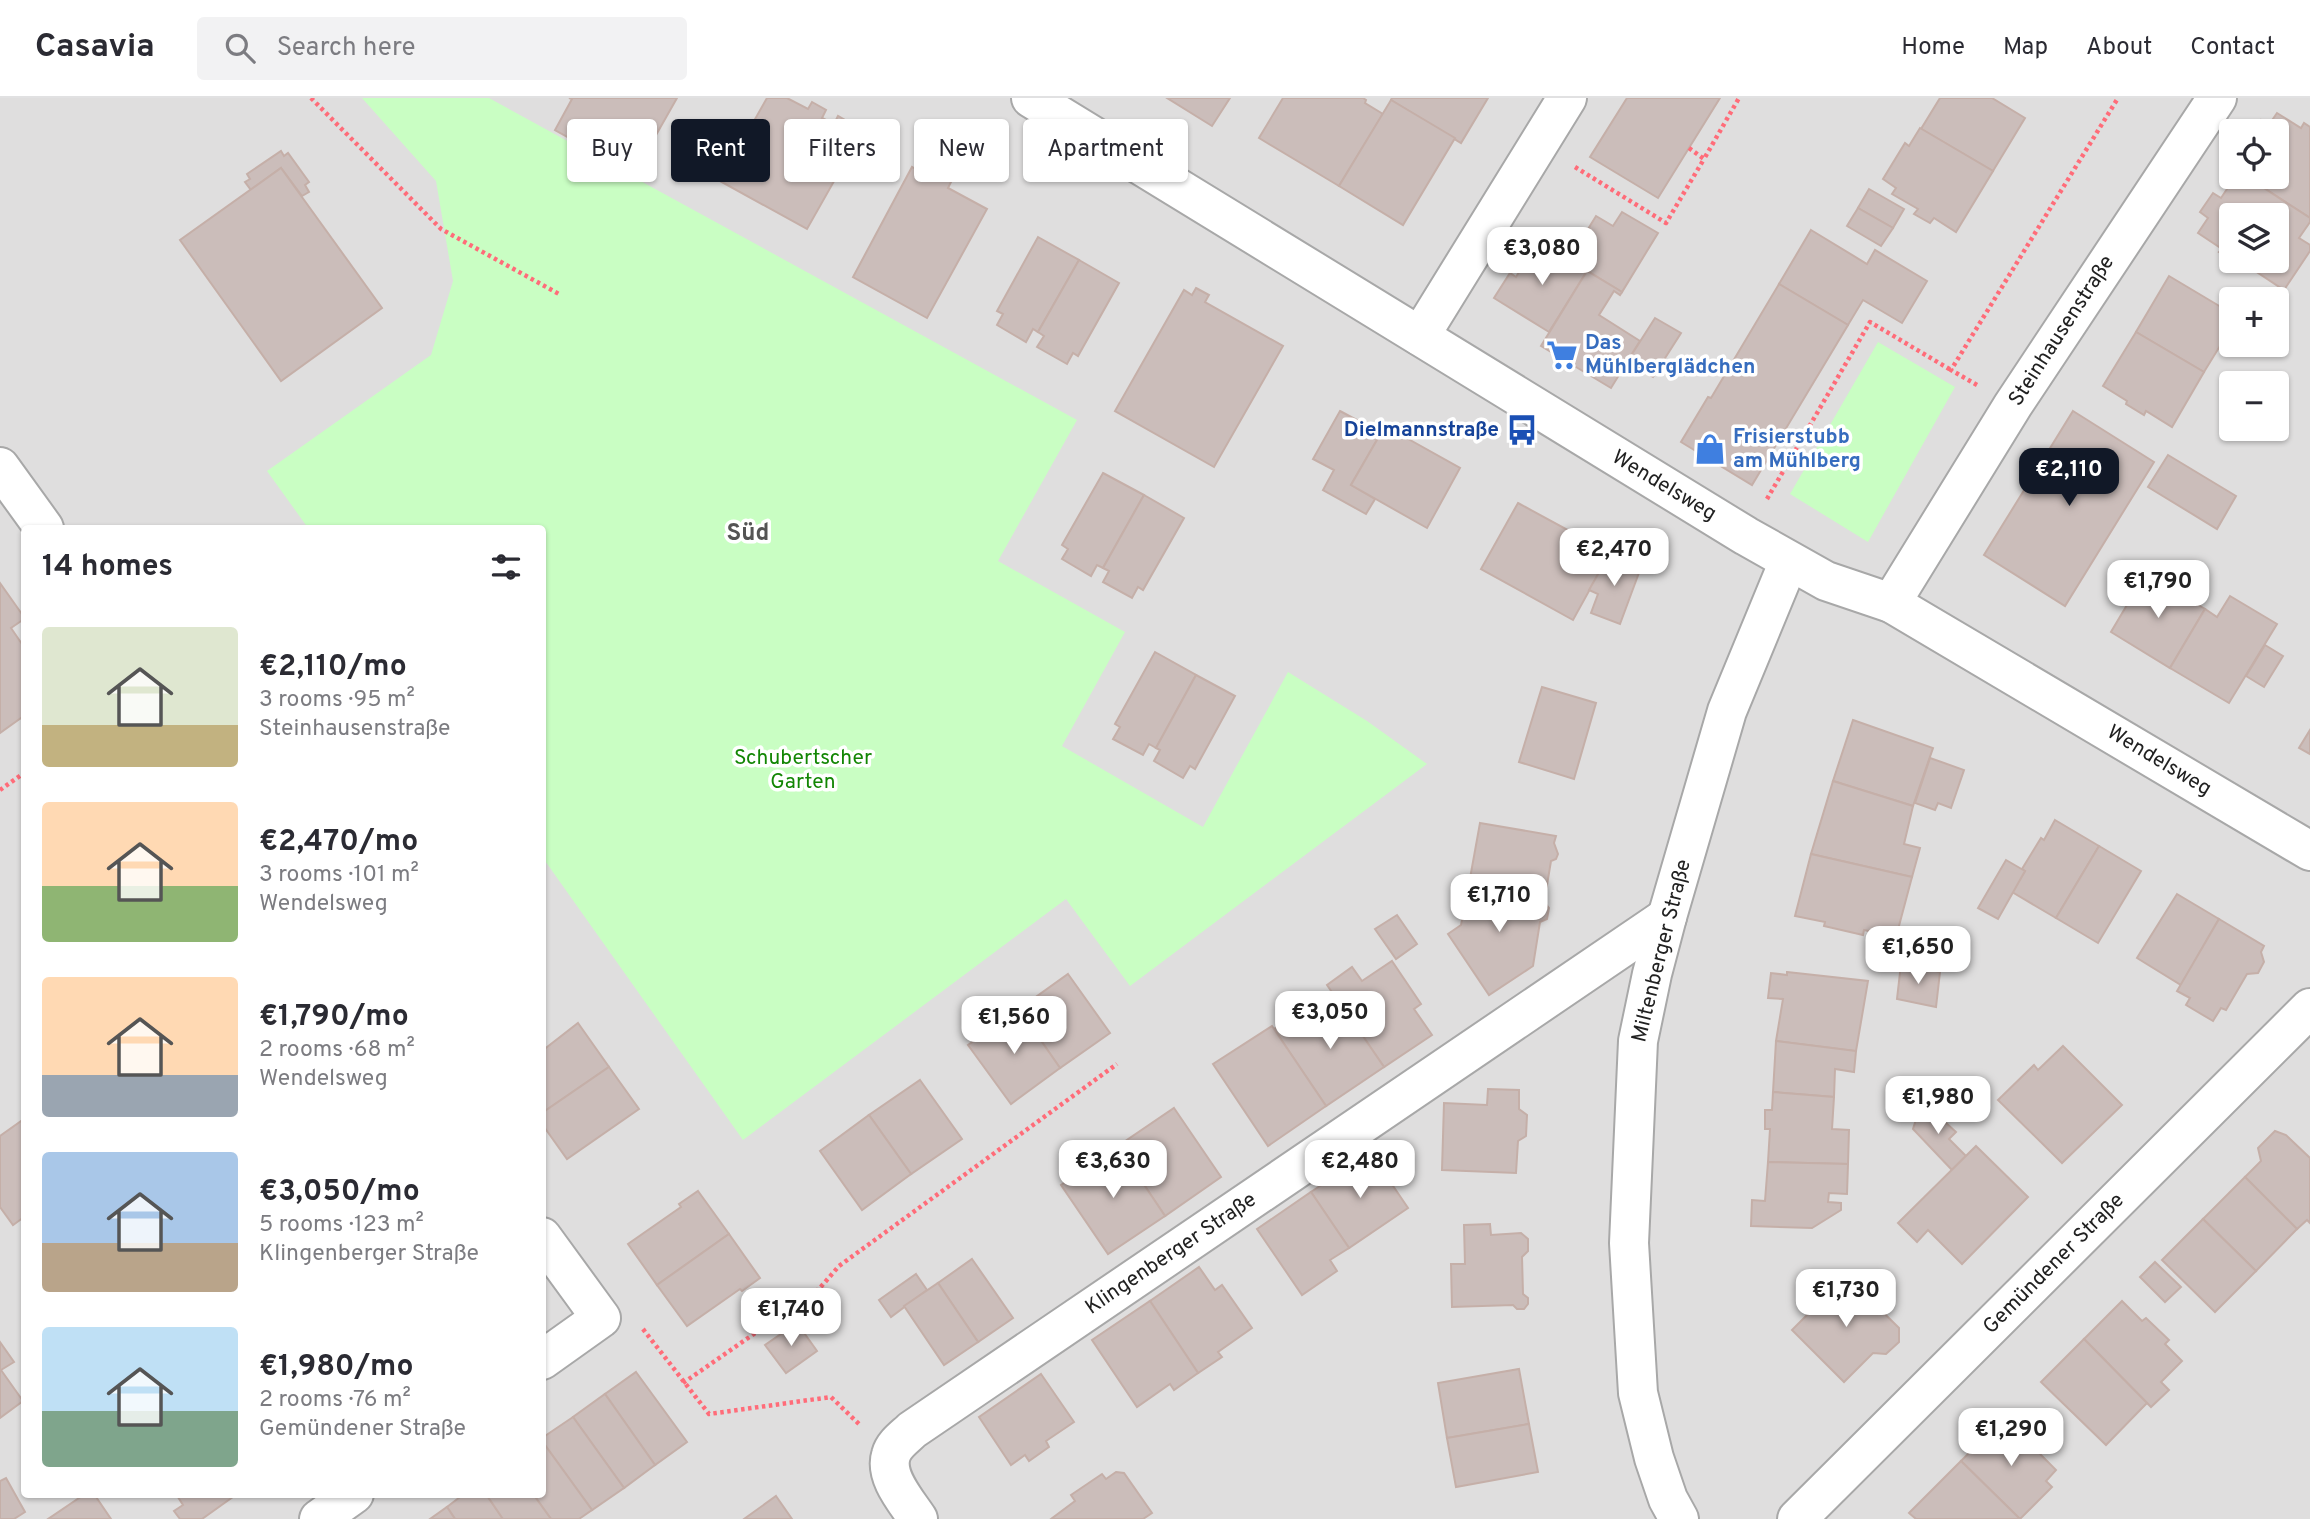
<!DOCTYPE html>
<meta charset="utf-8">
<style>
:root{--surface:#fff;--page:#f2f2f3;--text:#2b2b33;--muted:#7c7c81;--line:#e1e1e2;--accent:#111827}
body{margin:0;font-family:Overpass,sans-serif;background:var(--page);color:var(--text);height:100vh;display:flex;flex-direction:column;font-size:26px;white-space:nowrap}
*{box-sizing:border-box;margin:0}
p{font-size:23px;color:var(--muted)}
.icon{flex:none;width:38px;height:38px;fill:none;stroke:currentColor;stroke-width:2;stroke-linecap:round;stroke-linejoin:round}
.map{position:relative;flex:1;overflow:hidden}
.drawer{position:absolute;left:21px;top:427px;width:525px;height:973px;display:flex;flex-direction:column;background:var(--surface);border-radius:7px;box-shadow:0 2px 5px #0004}
.drawer>*{flex:none}
.top-card{position:absolute;left:567px;top:21px;width:665px;height:63px;display:flex;gap:14px}
.fabs{position:absolute;left:2219px;top:21px;display:grid;gap:14px}
.fabs a{display:grid;place-items:center;width:70px;height:70px;border-radius:7px;background:var(--surface);box-shadow:0 2px 5px #0004;font-size:35px}
.price{position:absolute;translate:-50% -60px;padding:0 16px;border-radius:14px;background:#fff;color:#222;font-size:23px;line-height:46px;filter:drop-shadow(0 2px 4px #0008)}
.price::after{content:'';position:absolute;left:50%;top:42px;width:21px;height:16px;margin-left:-10px;background:inherit;clip-path:polygon(0 0,100% 0,50% 100%)}
.price.selected{background:var(--accent);color:#fff}
ul{padding:0;list-style:none}
li{display:flex;align-items:center;gap:21px;height:175px;padding:0 21px}
li span{display:grid;place-items:center;flex:none;width:196px;height:140px;border-radius:7px;color:#555}
li>.icon{margin-inline-start:auto}
span .icon{width:84px;height:84px;fill:#fffc;stroke-width:1}
li b{font-size:30px}
h2{display:flex;justify-content:space-between;align-items:center;height:84px;padding:0 21px;font-size:30px}
.tag{padding:0 24px;border-radius:7px;background:var(--surface);box-shadow:0 2px 5px #0004;font-size:24px;line-height:63px}
.tag.selected{background:var(--accent);color:#fff}
header{display:flex;align-items:center;gap:42px;box-sizing:border-box;height:98px;padding:0 35px;background:var(--surface);border-bottom:2px solid var(--line)}
header strong{font-size:33px}
nav{display:flex;gap:38px;margin-inline-start:auto;font-size:24px}
.search{width:490px;height:63px;background:var(--page);display:flex;align-items:center;gap:18px;box-sizing:border-box;padding:0 24px;border-radius:7px;color:var(--muted);font-size:26px}
.map>svg:first-child{display:block}
.residential{fill:#dfdede;fill-rule:evenodd}
.park{fill:#c9fec3}
.building{fill:#cbbdba;stroke:#c5afa8;stroke-width:2}
.lines{fill:none;stroke-linecap:round;stroke-linejoin:round}
.street-casing{stroke:#a8a8a8;stroke-width:42}
.path{stroke:#ff6c79;stroke-width:4.5;stroke-dasharray:3.5 3.5;stroke-linecap:butt}
.street{stroke:#fff;stroke-width:38}
.labels{text-anchor:middle;dominant-baseline:central;stroke-width:7;stroke-linejoin:round;paint-order:stroke}
.street-label{font-size:21px;fill:#212121;stroke:#fff}
.shop-label{font-size:21px;font-weight:bold;fill:#366cbe;stroke:#fff;text-anchor:start}
.transit-label{font-size:21px;font-weight:bold;fill:#164399;stroke:#fff;text-anchor:end}
.park-label{font-size:21px;fill:#128604;stroke:#fff}
.quarter-label{font-size:24px;font-weight:bold;fill:#545454;stroke:#fff}
</style>
<header>
<strong>Casavia</strong>
<div class="search"><svg class="icon" aria-label="search" viewBox="0 0 24 24"><circle cx="10" cy="10" r="6"/><path d="M15 15l6 6"/></svg>Search here</div>
<nav><a>Home</a><a>Map</a><a>About</a><a>Contact</a></nav>
</header>
<div class="map">
<svg width="2310" height="1421" viewBox="0 0 2310 1421">
<rect width="100%" height="100%" fill="#f2ece7"/>
<!-- residential -->
<path class="residential" d="M0,0H2310V1421H0ZM2231,33H2277V79H2231ZM2231,117H2277V163H2231ZM2231,201H2277V247H2231ZM2231,285H2277V331H2231ZM24,430H542V1396H24Z"/>
<!-- park -->
<g class="park">
<polygon points="362,0 489,0 1077,322 998,463 1125,534 1062,648 1203,729 1288,574 1367,623 1427,666 1130,888 1066,801 743,1042 543,760 542,430 308,430 267,373 431,257 453,183 436,83"/>
<polygon points="1878,244 1955,289 1868,444 1790,396"/>
</g>
<!-- building -->
<g class="building">
<polygon points="569,0 677,0 634,76 555,32 572,1"/>
<polygon points="767,0 787,0 808,11 812,4 826,12 822,20 834,26 838,18 852,26 847,33 859,39 807,131 720,83"/>
<polygon points="1167,0 1230,0 1212,28"/>
<polygon points="1283,0 1363,0 1366,2 1365,5 1383,16 1339,88 1259,40"/>
<polygon points="1392,0 1488,0 1461,45 1391,2"/>
<polygon points="1627,0 1720,0 1658,100 1590,59"/>
<polygon points="1940,0 1992,0 2025,20 1993,73 1921,31"/>
<polygon points="1391,2 1455,40 1403,127 1339,88"/>
<polygon points="2277,15 2301,30 2304,25 2310,29 2310,120 2247,79 2277,79 2277,33 2253,33 2261,22 2268,28"/>
<polygon points="1920,30 1993,73 1956,134 1934,120 1930,125 1914,116 1918,111 1892,96 1896,90 1883,81 1905,45 1909,48"/>
<polygon points="281,53 284,58 288,55 309,84 305,87 309,94 302,98 281,70 251,92 245,84 250,81 247,76"/>
<polygon points="923,66 952,82 948,90 987,111 927,220 853,179 912,69 919,73"/>
<polygon points="281,70 382,210 281,283 180,142"/>
<polygon points="2235,79 2247,79 2310,120 2310,124 2299,140 2310,147 2310,153 2284,192 2240,163 2277,163 2277,117 2231,117 2231,162 2219,154 2222,151 2198,135 2208,120 2200,114 2213,95 2221,100"/>
<polygon points="1869,91 1904,111 1893,130 1858,110"/>
<polygon points="1858,110 1893,130 1881,148 1847,128"/>
<polygon points="1622,114 1658,135 1622,194 1586,172 1591,164 1574,154 1596,118 1613,128"/>
<polygon points="1811,132 1867,166 1875,152 1927,183 1902,225 1863,202 1848,227 1779,186"/>
<polygon points="1038,139 1079,162 1038,234 1033,231 1026,244 997,227 1003,216 997,213"/>
<polygon points="1538,143 1587,173 1549,234 1494,200 1510,175 1516,179"/>
<polygon points="1079,162 1119,185 1078,258 1073,255 1067,266 1037,249 1044,238 1038,234"/>
<polygon points="1587,173 1622,194 1620,197 1614,193 1599,217 1640,243 1611,290 1541,248"/>
<polygon points="2169,178 2231,215 2231,230 2204,274 2136,234"/>
<polygon points="1779,186 1848,227 1752,387 1681,344 1708,299 1711,300"/>
<polygon points="1196,190 1209,197 1205,204 1283,248 1214,369 1115,313 1184,192 1192,197"/>
<polygon points="1655,220 1681,235 1653,279 1627,264"/>
<polygon points="2136,234 2204,274 2172,329 2146,313 2144,317 2126,306 2127,303 2103,288"/>
<polygon points="1340,313 1381,335 1351,387 1375,401 1366,416 1323,392 1334,372 1313,361"/>
<polygon points="2073,313 2154,364 2065,508 1984,457"/>
<polygon points="1385,328 1460,370 1427,430 1351,387"/>
<polygon points="2168,357 2236,398 2217,431 2148,389"/>
<polygon points="1103,375 1144,397 1103,470 1097,467 1091,478 1062,461 1068,451 1062,447"/>
<polygon points="1144,397 1184,420 1143,492 1138,489 1132,500 1103,484 1109,473 1103,470"/>
<polygon points="1518,405 1610,455 1573,522 1481,471"/>
<polygon points="1610,455 1640,472 1620,526 1591,515 1598,496 1589,492"/>
<polygon points="2146,475 2205,511 2170,570 2111,534"/>
<polygon points="0,485 24,519 24,521 11,530 24,549 24,625 21,620 0,635"/>
<polygon points="2230,498 2277,526 2229,605 2170,570 2205,511 2217,519"/>
<polygon points="2265,547 2283,558 2264,589 2246,578"/>
<polygon points="1155,554 1196,577 1156,650 1149,646 1143,657 1113,641 1120,629 1115,626"/>
<polygon points="1196,577 1235,598 1195,671 1190,668 1183,680 1154,663 1160,652 1156,650"/>
<polygon points="1542,589 1596,605 1574,681 1519,664"/>
<polygon points="1853,622 1933,650 1913,708 1833,683"/>
<polygon points="2310,632 2310,656 2299,650"/>
<polygon points="1930,660 1964,672 1951,710 1938,705 1935,712 1915,705"/>
<polygon points="1833,683 1913,708 1904,746 1920,750 1912,779 1811,756"/>
<polygon points="2055,722 2099,748 2056,820 2012,794 2025,773 2022,771 2041,740 2044,742"/>
<polygon points="1480,725 1556,738 1554,745 1558,756 1556,761 1551,763 1545,799 1469,786"/>
<polygon points="2099,748 2141,773 2098,845 2056,820"/>
<polygon points="1811,756 1912,779 1896,839 1864,832 1863,837 1824,828 1825,824 1795,818"/>
<polygon points="2006,762 2025,773 1998,821 1978,810"/>
<polygon points="1469,786 1545,799 1544,804 1549,810 1547,821 1540,824 1533,868 1489,897 1448,836 1461,827"/>
<polygon points="2177,796 2219,821 2181,887 2137,860"/>
<polygon points="1397,817 1417,846 1396,861 1375,831"/>
<polygon points="2219,821 2264,848 2261,854 2264,864 2258,875 2247,876 2226,912 2221,910 2213,923 2186,907 2190,900 2177,893"/>
<polygon points="1392,863 1421,906 1414,911 1432,937 1384,969 1327,887 1352,869 1362,883"/>
<polygon points="1901,866 1940,874 1936,909 1897,901"/>
<polygon points="1787,874 1868,883 1856,953 1776,943 1783,901 1768,900 1771,875 1787,877"/>
<polygon points="1068,876 1110,935 1060,970 1019,911"/>
<polygon points="1337,900 1384,969 1326,1008 1274,931 1297,916 1302,924"/>
<polygon points="1019,911 1060,970 1011,1006 968,947"/>
<polygon points="578,925 609,969 542,1015 542,953"/>
<polygon points="1272,928 1326,1008 1268,1048 1213,966"/>
<polygon points="1776,943 1856,953 1854,974 1835,971 1834,999 1773,994"/>
<polygon points="2063,948 2122,1007 2062,1065 1998,1002 2034,967 2038,972"/>
<polygon points="609,969 639,1011 567,1061 542,1026 542,1015"/>
<polygon points="920,982 962,1041 911,1076 869,1017"/>
<polygon points="1488,991 1519,992 1519,1011 1527,1017 1526,1038 1518,1043 1516,1075 1442,1072 1444,1005 1487,1007"/>
<polygon points="1773,994 1834,999 1832,1031 1849,1032 1848,1066 1768,1064 1770,1031 1765,1031 1765,1012 1772,1012"/>
<polygon points="1922,1003 1956,1034 1949,1041 1966,1058 1952,1072 1913,1031"/>
<polygon points="1174,1010 1221,1079 1165,1118 1118,1048"/>
<polygon points="869,1017 911,1076 862,1112 820,1053"/>
<polygon points="24,1021 24,1119 13,1127 0,1109 0,1038"/>
<polygon points="2275,1033 2286,1037 2310,1060 2310,1125 2307,1122 2297,1131 2245,1079 2261,1063 2258,1050"/>
<polygon points="1118,1048 1165,1118 1108,1156 1061,1087"/>
<polygon points="1976,1048 2028,1099 1962,1166 1928,1132 1917,1144 1898,1125"/>
<polygon points="1370,1054 1408,1110 1349,1150 1311,1094"/>
<polygon points="1768,1064 1848,1066 1847,1096 1829,1095 1828,1104 1841,1105 1841,1112 1812,1130 1751,1128 1752,1102 1765,1103"/>
<polygon points="2245,1079 2297,1131 2256,1173 2203,1121"/>
<polygon points="698,1093 729,1136 657,1187 628,1146 681,1109 679,1106"/>
<polygon points="1311,1094 1349,1150 1330,1162 1337,1173 1302,1197 1257,1131"/>
<polygon points="2203,1121 2256,1173 2215,1214 2162,1162"/>
<polygon points="1490,1126 1491,1137 1521,1135 1528,1141 1528,1153 1522,1159 1523,1196 1528,1200 1528,1206 1524,1211 1517,1211 1513,1207 1452,1209 1451,1166 1465,1166 1464,1127"/>
<polygon points="729,1136 760,1180 742,1193 740,1191 687,1228 657,1187"/>
<polygon points="972,1161 1013,1220 978,1244 938,1185"/>
<polygon points="2155,1164 2181,1189 2165,1204 2140,1179"/>
<polygon points="1199,1169 1215,1192 1222,1187 1252,1230 1218,1254 1222,1259 1198,1275 1150,1203"/>
<polygon points="916,1176 927,1192 891,1219 879,1202"/>
<polygon points="1846,1178 1899,1230 1899,1244 1886,1256 1873,1255 1844,1284 1792,1232 1811,1213 1805,1207 1820,1192 1826,1198"/>
<polygon points="938,1185 978,1244 944,1267 904,1208"/>
<polygon points="1150,1203 1198,1275 1174,1292 1170,1286 1137,1309 1092,1242"/>
<polygon points="2122,1203 2142,1223 2146,1220 2169,1242 2165,1246 2182,1263 2161,1284 2169,1292 2151,1309 2084,1241"/>
<polygon points="797,1225 817,1253 786,1275 765,1247"/>
<polygon points="2084,1241 2147,1305 2106,1347 2041,1284"/>
<polygon points="0,1244 14,1264 1,1272 23,1303 0,1320"/>
<polygon points="1519,1271 1529,1326 1447,1340 1438,1285"/>
<polygon points="636,1274 687,1344 655,1367 605,1296"/>
<polygon points="1041,1276 1074,1324 1046,1343 1049,1349 1029,1363 1025,1357 1011,1367 979,1319"/>
<polygon points="605,1296 655,1367 624,1390 573,1319"/>
<polygon points="573,1319 624,1390 592,1412 542,1343 542,1340"/>
<polygon points="2004,1320 2023,1339 2027,1335 2042,1349 2038,1354 2056,1372 2046,1383 2052,1389 2020,1421 1961,1363"/>
<polygon points="1529,1326 1538,1374 1456,1389 1447,1340"/>
<polygon points="542,1343 592,1412 579,1421 551,1421 533,1396 542,1396"/>
<polygon points="1961,1363 2020,1421 1916,1421 1909,1415"/>
<polygon points="1116,1374 1124,1375 1152,1415 1143,1421 1051,1421 1075,1403 1071,1397 1102,1376 1106,1381"/>
<polygon points="6,1380 25,1414 14,1421 0,1421 0,1383"/>
<polygon points="85,1396 94,1396 111,1421 48,1421"/>
<polygon points="176,1396 237,1396 202,1421 180,1421 174,1413 183,1407"/>
<polygon points="464,1396 486,1396 503,1421 455,1421 447,1409"/>
<polygon points="486,1396 533,1396 551,1421 503,1421"/>
<polygon points="776,1398 792,1421 744,1421"/>
<polygon points="447,1409 455,1421 430,1421"/>
</g>
<g class="lines">
<defs>
<g id="street">
<polyline points="1031,0 1746,438 1826,483 1891,505 2310,753"/>
<polyline points="1420,238 1567,0"/>
<polyline points="0,369 44,430"/>
<polyline points="1891,505 2013,307 2217,0"/>
<polyline points="542,1139 601,1220 542,1262"/>
<polyline points="319,1421 354,1396"/>
<path d="M918,1421C907,1404 884,1379 891,1357C894,1346 905,1339 912,1332L1667,819"/>
<polyline points="1679,1421 1668,1401 1654,1360 1638,1295 1629,1145 1638,943 1652,876 1667,819 1727,613 1789,463"/>
<polyline points="1797,1421 2310,910"/>
</g>
</defs>
<!-- street casing -->
<use href="#street" class="street-casing"/>
<!-- path -->
<g class="path">
<polyline points="311,0 441,131 559,196"/>
<polyline points="1689,50 1704,61 1739,0"/>
<polyline points="1575,69 1666,125 1704,61"/>
<polyline points="1977,287 1951,272 2118,0"/>
<polyline points="1767,401 1870,224 1951,272"/>
<polyline points="0,692 24,675"/>
<polyline points="643,1231 709,1316 831,1299 860,1327"/>
<polyline points="683,1285 819,1191 839,1168 1117,966"/>
</g>
<!-- street -->
<use href="#street" class="street"/>
</g>
<!-- icons -->
<defs>
<symbol id="supermarket-bare" viewBox="-9 -9 18 18"><path d="M-6-5.5h2.5l.6 2H6L4.5 2H-2.5L-4.4-4H-6ZM-1.5 3.2a1.3 1.3 0 1 0 .1 0ZM3 3.2a1.3 1.3 0 1 0 .1 0Z" fill="#3f7fe0" stroke="#fff" stroke-width="2.5" paint-order="stroke"/></symbol>
<symbol id="bus-bare" viewBox="-9 -9 18 18"><path d="M-5-6H5V4H4V6H2V4H-2V6H-4V4H-5ZM-3.5-4V0h7V-4ZM-3.5 1.2v1.5H-2V1.2ZM2 1.2v1.5H3.5V1.2Z" fill="#1a4fb4" stroke="#fff" stroke-width="2.5" paint-order="stroke"/></symbol>
<symbol id="shop-bare" viewBox="-9 -9 18 18"><path d="M-5-2.5h2.3a2.7 3.5 0 0 1 5.4 0H5L5.5 6h-11ZM-1.5-2.5h3a1.5 2.3 0 0 0-3 0Z" fill="#3f7fe0" stroke="#fff" stroke-width="2.5" paint-order="stroke"/></symbol>
</defs>
<g fill-rule="evenodd">
<use href="#supermarket-bare" x="1540" y="235" width="44" height="44"/>
<use href="#bus-bare" x="1500" y="310" width="44" height="44"/>
<use href="#shop-bare" x="1688" y="329" width="44" height="44"/>
</g>
<g class="labels">
<!-- street labels -->
<g class="street-label">
<text transform="translate(2062 233) rotate(-57)">Steinhausenstraße</text>
<text transform="translate(1664 388) rotate(31)">Wendelsweg</text>
<text transform="translate(2159 663) rotate(31)">Wendelsweg</text>
<text transform="translate(1662 853) rotate(-76)">Miltenberger Straße</text>
<text transform="translate(1171 1156) rotate(-34)">Klingenberger Straße</text>
<text transform="translate(2054 1166) rotate(-45)">Gemündener Straße</text>
</g>
<!-- shop labels -->
<g class="shop-label">
<text x="1585" y="245">Das<tspan x="1585" dy="24">Mühlberglädchen</tspan></text>
<text x="1733" y="339">Frisierstubb<tspan x="1733" dy="24">am Mühlberg</tspan></text>
</g>
<!-- transit labels -->
<g class="transit-label">
<text x="1499" y="332">Dielmannstraße</text>
</g>
<!-- park labels -->
<g class="park-label">
<text x="803" y="660">Schubertscher<tspan x="803" dy="24">Garten</tspan></text>
</g>
<!-- quarter labels -->
<g class="quarter-label">
<text x="748" y="436">Süd</text>
</g>
</g>
</svg>
<div class="fabs">
<a><svg class="icon" aria-label="locate" viewBox="0 0 24 24"><circle cx="12" cy="12" r="6"/><path d="M12 2v4M12 18v4M2 12h4M18 12h4"/></svg></a>
<a><svg class="icon" aria-label="layers" viewBox="0 0 24 24"><path d="M12 4l9 5-9 5-9-5zM3 14l9 5 9-5"/></svg></a>
<a>+</a>
<a>−</a>
</div>
<b class="price" style="left:1542px;top:189px">€3,080</b>
<b class="price selected" style="left:2069px;top:410px">€2,110</b>
<b class="price" style="left:1614px;top:490px">€2,470</b>
<b class="price" style="left:2158px;top:522px">€1,790</b>
<b class="price" style="left:1499px;top:836px">€1,710</b>
<b class="price" style="left:1918px;top:888px">€1,650</b>
<b class="price" style="left:1330px;top:953px">€3,050</b>
<b class="price" style="left:1014px;top:958px">€1,560</b>
<b class="price" style="left:1938px;top:1038px">€1,980</b>
<b class="price" style="left:1113px;top:1102px">€3,630</b>
<b class="price" style="left:1360px;top:1102px">€2,480</b>
<b class="price" style="left:1846px;top:1231px">€1,730</b>
<b class="price" style="left:791px;top:1250px">€1,740</b>
<b class="price" style="left:2011px;top:1370px">€1,290</b>
<div class="top-card">
<a class="tag">Buy</a>
<a class="tag selected">Rent</a>
<a class="tag">Filters</a>
<a class="tag">New</a>
<a class="tag">Apartment</a>
</div>
<section class="drawer">
<h2>14 homes<svg class="icon" aria-label="filters" viewBox="0 0 24 24"><path d="M4 7h16M4 17h16"/><circle cx="9" cy="7" r="2"/><circle cx="15" cy="17" r="2"/></svg></h2>
<ul>
<li><span style="background:linear-gradient(#dfe7d0 70%,#c2b280 0)"><svg class="icon" aria-label="home" viewBox="0 0 24 24"><path d="M3 11l9-7 9 7M6 9v11h12V9"/></svg></span><div><b>€2,110/mo</b><p>3 rooms · 95 m²</p><p>Steinhausenstraße</p></div></li>
<li><span style="background:linear-gradient(#ffd9b3 60%,#8fb573 0)"><svg class="icon" aria-label="home" viewBox="0 0 24 24"><path d="M3 11l9-7 9 7M6 9v11h12V9"/></svg></span><div><b>€2,470/mo</b><p>3 rooms · 101 m²</p><p>Wendelsweg</p></div></li>
<li><span style="background:linear-gradient(#ffd9b3 70%,#9aa5b1 0)"><svg class="icon" aria-label="home" viewBox="0 0 24 24"><path d="M3 11l9-7 9 7M6 9v11h12V9"/></svg></span><div><b>€1,790/mo</b><p>2 rooms · 68 m²</p><p>Wendelsweg</p></div></li>
<li><span style="background:linear-gradient(#a9c7e8 65%,#b9a48a 0)"><svg class="icon" aria-label="home" viewBox="0 0 24 24"><path d="M3 11l9-7 9 7M6 9v11h12V9"/></svg></span><div><b>€3,050/mo</b><p>5 rooms · 123 m²</p><p>Klingenberger Straße</p></div></li>
<li><span style="background:linear-gradient(#bfe0f5 60%,#7fa58c 0)"><svg class="icon" aria-label="home" viewBox="0 0 24 24"><path d="M3 11l9-7 9 7M6 9v11h12V9"/></svg></span><div><b>€1,980/mo</b><p>2 rooms · 76 m²</p><p>Gemündener Straße</p></div></li>
</ul>
</section>
</div>
